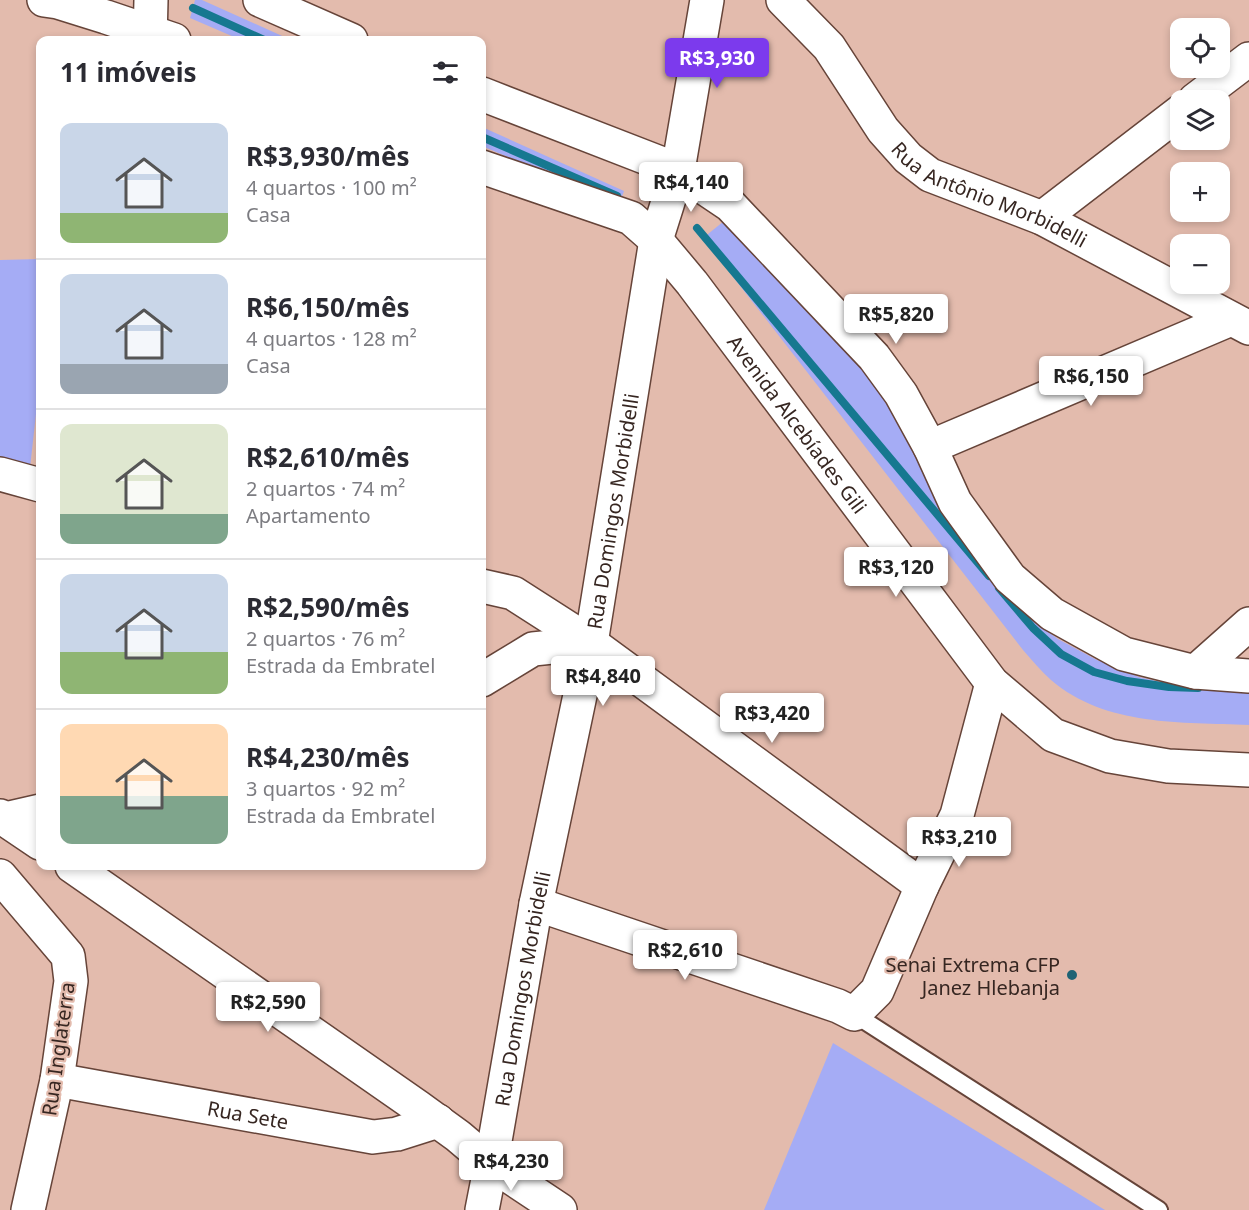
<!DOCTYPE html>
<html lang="pt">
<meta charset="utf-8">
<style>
:root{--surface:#fff;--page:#f7f7f7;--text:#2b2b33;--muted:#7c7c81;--line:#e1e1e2;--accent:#7c3aed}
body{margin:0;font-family:"Noto Sans",sans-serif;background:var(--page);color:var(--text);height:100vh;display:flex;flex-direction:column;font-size:22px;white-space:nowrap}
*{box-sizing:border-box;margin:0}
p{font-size:20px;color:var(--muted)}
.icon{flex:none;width:33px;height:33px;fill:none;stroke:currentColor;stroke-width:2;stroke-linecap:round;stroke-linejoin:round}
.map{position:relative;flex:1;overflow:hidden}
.drawer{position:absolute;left:36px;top:36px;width:450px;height:834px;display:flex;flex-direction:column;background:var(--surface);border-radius:12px;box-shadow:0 3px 9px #0003}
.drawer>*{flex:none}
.buttons{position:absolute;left:1170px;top:18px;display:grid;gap:12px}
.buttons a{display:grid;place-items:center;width:60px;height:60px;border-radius:12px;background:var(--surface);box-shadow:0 3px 9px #0003;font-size:30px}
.price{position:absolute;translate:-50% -51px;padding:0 14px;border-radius:6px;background:#fff;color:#222;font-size:20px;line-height:39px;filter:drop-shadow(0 2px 3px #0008)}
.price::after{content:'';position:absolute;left:50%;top:36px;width:18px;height:14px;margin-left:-9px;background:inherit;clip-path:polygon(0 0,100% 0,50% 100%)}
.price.selected{background:var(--accent);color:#fff}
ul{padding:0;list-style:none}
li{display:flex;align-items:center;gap:18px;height:150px;padding:0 24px}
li+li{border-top:2px solid var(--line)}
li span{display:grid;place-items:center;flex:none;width:168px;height:120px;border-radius:12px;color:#555}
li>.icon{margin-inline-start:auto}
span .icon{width:72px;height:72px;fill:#fffc;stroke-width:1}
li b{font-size:26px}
h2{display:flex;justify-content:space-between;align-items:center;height:72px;padding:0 24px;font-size:26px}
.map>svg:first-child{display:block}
.green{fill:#a5acf5}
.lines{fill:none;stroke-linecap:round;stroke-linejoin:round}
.stream{stroke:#167890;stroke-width:8}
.service-casing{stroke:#664439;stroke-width:20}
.minor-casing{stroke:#664439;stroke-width:36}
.tertiary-casing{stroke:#664439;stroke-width:36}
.service{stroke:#fff;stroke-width:16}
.minor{stroke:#fff;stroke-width:33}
.tertiary{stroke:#fff;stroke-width:33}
.poi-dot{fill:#1f6375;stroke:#e3bbad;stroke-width:2}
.labels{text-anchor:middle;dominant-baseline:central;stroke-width:4.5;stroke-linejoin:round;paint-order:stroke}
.street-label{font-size:20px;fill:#362621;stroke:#e3bbad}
.poi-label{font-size:20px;fill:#362621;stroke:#e3bbad;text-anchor:end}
</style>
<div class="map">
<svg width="1249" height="1210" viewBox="0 0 1249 1210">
<rect width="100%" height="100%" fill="#e3bbad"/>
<!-- green -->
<g class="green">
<polygon points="195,0 202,0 291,40 241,40 190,18"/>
<polygon points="482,127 624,191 619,205 482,146"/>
<path d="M729,217L874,366L1015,604L1032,620L1058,639L1097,660L1139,677L1165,683L1249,684V725C1182,722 1106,727 1051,680C1041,671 1032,660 1023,650L706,242L708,234Z"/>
<polygon points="40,259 40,378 30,468 0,459 0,260"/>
<polygon points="833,1043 1105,1210 764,1210"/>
</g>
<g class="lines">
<!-- stream -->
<g class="stream">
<polyline points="193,8 264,40"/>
<polyline points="482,137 617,196"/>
<polyline points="697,228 989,576"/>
<polyline points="999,588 1033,628 1061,654 1094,672 1127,681 1169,687 1198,688"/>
</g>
<defs>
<polyline id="service" points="854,1014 1159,1210"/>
<g id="minor">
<path id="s1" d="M783,0L829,47L883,130L908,158L930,175L1042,218L1249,328"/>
<polyline points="150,40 151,0"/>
<polyline points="1195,100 1249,59"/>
<polyline points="678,170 707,0"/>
<polyline points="1042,218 1180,112"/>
<polyline points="930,447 1231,319"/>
<polyline points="0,474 40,485"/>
<polyline points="482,586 513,593 591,643 922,886"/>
<polyline points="1195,672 1249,624"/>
<polyline points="482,680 533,649 591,643"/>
<polyline points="5,819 40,811"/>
<polyline points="0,876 68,956 71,981 57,1080 28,1210"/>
<polyline points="536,904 838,1006 854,1014 877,991 922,886 957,815 992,683"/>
<path id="s2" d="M57,1080L373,1137L397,1134L438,1121"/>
</g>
<g id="tertiary">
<polyline points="44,0 58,2 106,17 174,40"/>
<polyline points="260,0 351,40"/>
<polyline points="482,94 678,170 730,205 874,357 901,394 930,447 955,502 1010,578 1052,614 1124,654 1195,672 1249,676"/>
<path id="s3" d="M482,167L631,218L656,240L692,283L992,683L1053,735L1110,756L1168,766L1249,770"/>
<polyline points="0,816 40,843"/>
<polyline points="72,866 418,1107 458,1136 491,1164 560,1210"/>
<path id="s4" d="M482,1210L491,1164L536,904L591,643L656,240L678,170"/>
</g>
</defs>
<!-- service casing -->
<use href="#service" class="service-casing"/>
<!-- minor casing -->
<use href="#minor" class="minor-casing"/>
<!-- tertiary casing -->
<use href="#tertiary" class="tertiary-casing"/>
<!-- service -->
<use href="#service" class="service"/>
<!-- minor -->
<use href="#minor" class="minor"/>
<!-- tertiary -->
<use href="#tertiary" class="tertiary"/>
</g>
<!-- markers -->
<circle class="poi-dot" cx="1072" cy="975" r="6"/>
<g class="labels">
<!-- street labels -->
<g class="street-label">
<text stroke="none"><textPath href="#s1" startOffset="292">Rua Antônio Morbidelli</textPath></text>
<text stroke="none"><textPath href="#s3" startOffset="423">Avenida Alcebíades Gili</textPath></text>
<text stroke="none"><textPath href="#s4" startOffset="711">Rua Domingos Morbidelli</textPath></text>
<text stroke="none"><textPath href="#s4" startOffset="225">Rua Domingos Morbidelli</textPath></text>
<text transform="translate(58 1049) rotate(-82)">Rua Inglaterra</text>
<text stroke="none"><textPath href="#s2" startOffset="194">Rua Sete</textPath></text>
</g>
<!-- poi labels -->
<g class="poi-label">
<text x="1060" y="964">Senai Extrema CFP<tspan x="1060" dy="23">Janez Hlebanja</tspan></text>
</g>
</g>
</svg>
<div class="buttons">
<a><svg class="icon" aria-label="locate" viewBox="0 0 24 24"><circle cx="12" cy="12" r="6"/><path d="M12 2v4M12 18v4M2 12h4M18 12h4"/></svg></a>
<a><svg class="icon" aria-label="layers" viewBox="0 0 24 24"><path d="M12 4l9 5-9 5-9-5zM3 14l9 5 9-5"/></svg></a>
<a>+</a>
<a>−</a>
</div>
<b class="price selected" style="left:717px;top:89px">R$3,930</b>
<b class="price" style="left:691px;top:213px">R$4,140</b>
<b class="price" style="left:896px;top:345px">R$5,820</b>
<b class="price" style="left:1091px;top:407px">R$6,150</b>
<b class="price" style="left:896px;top:598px">R$3,120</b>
<b class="price" style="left:603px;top:707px">R$4,840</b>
<b class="price" style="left:772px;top:744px">R$3,420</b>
<b class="price" style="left:959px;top:868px">R$3,210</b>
<b class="price" style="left:685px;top:981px">R$2,610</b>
<b class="price" style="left:268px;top:1033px">R$2,590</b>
<b class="price" style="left:511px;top:1192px">R$4,230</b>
<section class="drawer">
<h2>11 imóveis<svg class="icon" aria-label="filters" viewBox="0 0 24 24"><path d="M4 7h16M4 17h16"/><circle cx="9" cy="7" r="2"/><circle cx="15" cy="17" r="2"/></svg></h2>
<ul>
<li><span style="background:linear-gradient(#c9d6e8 75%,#8fb573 0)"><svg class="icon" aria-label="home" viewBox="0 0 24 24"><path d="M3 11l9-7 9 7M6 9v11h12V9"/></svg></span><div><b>R$3,930/mês</b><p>4 quartos · 100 m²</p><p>Casa</p></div></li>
<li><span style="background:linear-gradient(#c9d6e8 75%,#9aa5b1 0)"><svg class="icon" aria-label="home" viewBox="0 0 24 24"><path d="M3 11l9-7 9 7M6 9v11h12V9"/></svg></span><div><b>R$6,150/mês</b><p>4 quartos · 128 m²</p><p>Casa</p></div></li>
<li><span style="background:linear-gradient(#dfe7d0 75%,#7fa58c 0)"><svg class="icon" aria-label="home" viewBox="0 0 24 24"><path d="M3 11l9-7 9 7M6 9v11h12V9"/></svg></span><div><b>R$2,610/mês</b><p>2 quartos · 74 m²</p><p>Apartamento</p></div></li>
<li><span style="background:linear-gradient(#c9d6e8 65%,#8fb573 0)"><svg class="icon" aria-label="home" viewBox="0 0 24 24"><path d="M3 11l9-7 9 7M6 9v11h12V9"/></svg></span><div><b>R$2,590/mês</b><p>2 quartos · 76 m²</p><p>Estrada da Embratel</p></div></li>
<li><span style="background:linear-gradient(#ffd9b3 60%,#7fa58c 0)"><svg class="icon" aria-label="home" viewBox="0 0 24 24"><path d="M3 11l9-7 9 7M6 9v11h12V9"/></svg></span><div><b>R$4,230/mês</b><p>3 quartos · 92 m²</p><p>Estrada da Embratel</p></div></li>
</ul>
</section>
</div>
